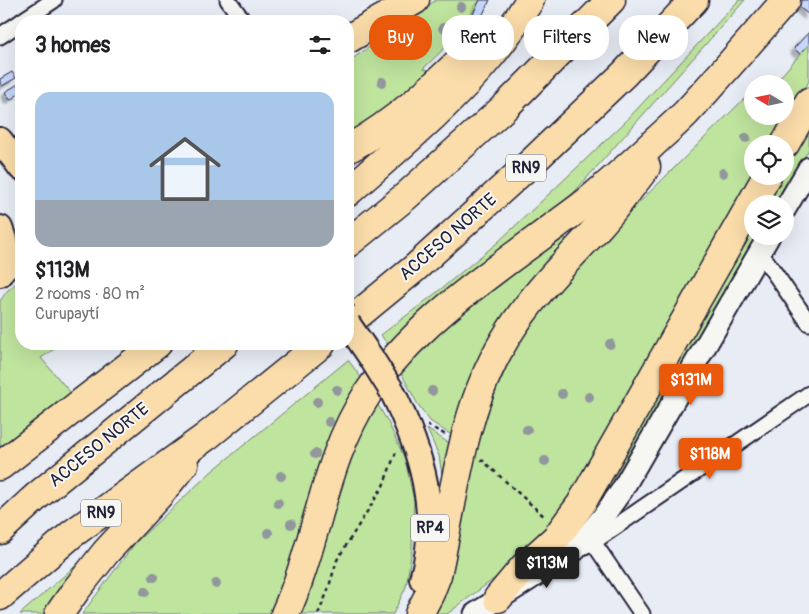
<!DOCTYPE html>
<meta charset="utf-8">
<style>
:root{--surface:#fff;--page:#f2f2f2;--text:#202124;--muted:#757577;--line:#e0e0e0;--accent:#ea580c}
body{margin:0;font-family:Pangolin,sans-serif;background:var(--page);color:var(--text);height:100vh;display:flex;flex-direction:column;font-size:19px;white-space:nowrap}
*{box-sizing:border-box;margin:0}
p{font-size:16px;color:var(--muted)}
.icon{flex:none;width:28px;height:28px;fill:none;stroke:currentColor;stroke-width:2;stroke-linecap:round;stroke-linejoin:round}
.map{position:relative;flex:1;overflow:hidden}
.panel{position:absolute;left:15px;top:15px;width:339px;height:335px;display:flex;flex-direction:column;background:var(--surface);border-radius:20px;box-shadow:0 5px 20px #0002}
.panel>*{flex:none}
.banner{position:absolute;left:369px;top:15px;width:365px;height:45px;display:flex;gap:10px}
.needle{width:32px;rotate:280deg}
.buttons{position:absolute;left:744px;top:75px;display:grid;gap:10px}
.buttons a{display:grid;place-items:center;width:50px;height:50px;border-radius:50%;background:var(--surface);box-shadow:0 5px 20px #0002;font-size:25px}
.price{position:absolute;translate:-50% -42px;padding:0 11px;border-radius:5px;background:var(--accent);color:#fff;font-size:16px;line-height:32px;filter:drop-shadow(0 1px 2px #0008)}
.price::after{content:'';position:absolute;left:50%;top:30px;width:15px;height:11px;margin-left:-8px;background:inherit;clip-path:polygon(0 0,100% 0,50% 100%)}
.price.current{background:#222;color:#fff}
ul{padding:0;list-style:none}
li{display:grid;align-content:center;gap:10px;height:265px;padding:0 20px}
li+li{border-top:1px solid var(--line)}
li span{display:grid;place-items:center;height:155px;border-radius:15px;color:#555}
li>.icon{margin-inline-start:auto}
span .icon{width:90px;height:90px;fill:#fffc;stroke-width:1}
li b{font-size:21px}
h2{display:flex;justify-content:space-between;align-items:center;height:60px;padding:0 20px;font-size:21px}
.chip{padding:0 18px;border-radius:20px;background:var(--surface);box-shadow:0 5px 20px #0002;font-size:18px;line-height:45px}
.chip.current{background:var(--accent);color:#fff}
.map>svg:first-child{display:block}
.green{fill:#bfe49e;stroke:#70836c}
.building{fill:#c6d6fd;stroke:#22223b;filter:url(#shadow)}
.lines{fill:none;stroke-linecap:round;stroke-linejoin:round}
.street-casing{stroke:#22223b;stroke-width:19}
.secondary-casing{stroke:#22223b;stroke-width:25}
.primary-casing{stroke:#22223b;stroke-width:28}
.highway-casing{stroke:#22223b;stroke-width:31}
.path{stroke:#22223b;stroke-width:2.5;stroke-dasharray:4 4;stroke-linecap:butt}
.street{stroke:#f6f6f2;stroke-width:15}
.secondary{stroke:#f6f6f2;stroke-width:21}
.primary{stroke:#fbddab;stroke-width:24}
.highway{stroke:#fbddab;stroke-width:28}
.primary-bridge-casing{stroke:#22223b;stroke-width:28;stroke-linecap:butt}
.path-bridge{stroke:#22223b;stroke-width:2.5;stroke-dasharray:4 4;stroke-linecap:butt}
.primary-bridge{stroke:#fbddab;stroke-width:24}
.tree{fill:#91979c}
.labels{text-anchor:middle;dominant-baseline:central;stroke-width:4;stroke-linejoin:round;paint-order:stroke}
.shield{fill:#f6f6f2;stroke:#626272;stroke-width:1}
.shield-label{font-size:16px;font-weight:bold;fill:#22223b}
.street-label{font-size:18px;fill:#22223b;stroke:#f6f6f2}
</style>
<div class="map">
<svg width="809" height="614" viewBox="0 0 809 614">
<defs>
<filter id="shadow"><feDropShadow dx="-4.5" dy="4.5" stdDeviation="1" flood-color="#0004"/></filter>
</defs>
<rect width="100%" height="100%" fill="#e8ecf5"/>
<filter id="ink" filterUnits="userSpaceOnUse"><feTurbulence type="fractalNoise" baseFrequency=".02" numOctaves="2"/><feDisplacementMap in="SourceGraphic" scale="10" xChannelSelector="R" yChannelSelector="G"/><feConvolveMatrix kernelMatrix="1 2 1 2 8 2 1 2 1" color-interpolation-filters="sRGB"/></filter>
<g filter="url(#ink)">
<!-- green -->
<g class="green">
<polygon points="436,0 480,0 467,26 423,69 435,71 348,140 348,62"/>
<polygon points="739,0 745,0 546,224 390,348 381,335 436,293 497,243 530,212 623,124"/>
<polygon points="809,44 809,81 774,144 752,144 752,176 576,495 519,560 447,614 434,614 487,399 522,330 580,261 752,91 752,116 785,116 785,84 774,84"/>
<polygon points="809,129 809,149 778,204 766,204 782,176 785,176 785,171"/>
<polygon points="752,228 752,236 759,236 672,391 592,519 573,537"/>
<polygon points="565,238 573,243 459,440 430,421 417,403 398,367 491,286"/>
<polygon points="21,279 21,344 62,344 41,358 70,392 66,403 0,455 0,301 7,291"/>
<polygon points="348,360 363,380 278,614 82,614 135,543 211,472"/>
<polygon points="375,400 388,422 405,459 414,501 412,549 406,587 393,614 300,614 314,577 338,482"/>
<polygon points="427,429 452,445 445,494 439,456"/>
<polygon points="88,555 49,614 20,614"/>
</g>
<!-- building -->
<g class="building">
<polygon points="480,0 490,0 475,30 467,26"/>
<polygon points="791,0 809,0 809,15"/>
<polygon points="809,32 809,44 800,54 794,48"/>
<polygon points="12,72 16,78 2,86 0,83 0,79"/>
<polygon points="20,83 21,85 21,92 10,100 5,92"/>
</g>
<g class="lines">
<defs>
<g id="street">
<polyline points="228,0 243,21"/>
<polyline points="22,21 54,0"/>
<polyline points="0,36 21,22"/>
<polyline points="760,252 809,323"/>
<polyline points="593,542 642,614"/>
<polyline points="580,548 593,542 809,394"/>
</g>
<g id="secondary">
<polyline points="785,209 809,168"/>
<polyline points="0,272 21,258"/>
<polyline points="475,614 575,550 602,518 622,490 769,236"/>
</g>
<g id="primary">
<polyline points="0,140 21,168"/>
<path d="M0,228C6,242 9,261 0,274"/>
<path d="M392,391C421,450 441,514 422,579"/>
</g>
<g id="highway">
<polyline points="348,39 415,0"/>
<polyline points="785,144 809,102"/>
<path d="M348,149C397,122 437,84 476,45"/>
<path d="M348,192C398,148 450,105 492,54C506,37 518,19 530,0"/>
<polyline points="348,243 405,197 506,106 611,0"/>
<polyline points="348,323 415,268 533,161 624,74 694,0"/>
<polyline points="0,466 157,344"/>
<polyline points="0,530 37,496 224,344"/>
<polyline points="0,596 72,534 207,436 321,344"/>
<polyline points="498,598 524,567 556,538 581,504 767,176"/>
<polyline points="59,614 76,590 106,552 158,496 184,464"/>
<path d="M285,614C318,542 323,461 368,393C415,323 489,275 556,225C569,215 583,206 595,195C617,177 638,158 659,138C668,130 677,122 686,113C720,76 753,38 786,0"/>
<path d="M419,614L430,593L437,575C455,495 461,411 505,339C530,297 566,262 599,226C616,207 631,187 646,167"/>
</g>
</defs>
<!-- street casing -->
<use href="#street" class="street-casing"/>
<!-- secondary casing -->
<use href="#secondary" class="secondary-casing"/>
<!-- primary casing -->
<use href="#primary" class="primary-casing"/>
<!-- highway casing -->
<use href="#highway" class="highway-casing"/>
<!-- path -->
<g class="path">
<polyline points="428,424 429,426 446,435"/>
<polyline points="481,459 546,518"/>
<polyline points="318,614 327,593 337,560 383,486 396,452"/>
</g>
<!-- street -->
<use href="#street" class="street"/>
<!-- secondary -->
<use href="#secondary" class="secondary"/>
<!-- primary -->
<use href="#primary" class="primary"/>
<!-- highway -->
<use href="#highway" class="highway"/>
<defs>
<polyline id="primary-bridge" points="348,324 370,356 392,391"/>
</defs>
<!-- primary-bridge casing -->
<use href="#primary-bridge" class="primary-bridge-casing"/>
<!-- path-bridge -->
<polyline class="path-bridge" points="348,298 354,307"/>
<!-- primary-bridge -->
<use href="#primary-bridge" class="primary-bridge"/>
</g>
<!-- trees -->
<g class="tree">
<circle cx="461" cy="7" r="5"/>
<circle cx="443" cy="28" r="5"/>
<circle cx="382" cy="82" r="5"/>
<circle cx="746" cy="138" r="5"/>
<circle cx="723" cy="173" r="5"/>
<circle cx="610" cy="344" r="5"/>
<circle cx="337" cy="390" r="5"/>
<circle cx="432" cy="391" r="5"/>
<circle cx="562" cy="394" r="5"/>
<circle cx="589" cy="397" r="5"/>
<circle cx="317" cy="402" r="5"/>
<circle cx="329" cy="422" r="5"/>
<circle cx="527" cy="430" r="5"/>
<circle cx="315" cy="454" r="5"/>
<circle cx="545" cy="461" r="5"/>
<circle cx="281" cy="476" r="5"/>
<circle cx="278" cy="503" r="5"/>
<circle cx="291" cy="524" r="5"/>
<circle cx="268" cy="533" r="5"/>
<circle cx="154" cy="577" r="5"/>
<circle cx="216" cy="584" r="5"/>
<circle cx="145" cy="592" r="5"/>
</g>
</g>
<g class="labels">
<!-- shield labels -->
<g class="shield">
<rect x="506" y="154.5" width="40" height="27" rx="4"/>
<rect x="81" y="499.5" width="40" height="27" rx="4"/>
<rect x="411" y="514.5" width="38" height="27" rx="4"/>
</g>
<g class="shield-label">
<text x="526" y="168">RN9</text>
<text x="101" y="513">RN9</text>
<text x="430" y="528">RP4</text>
</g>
<!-- street labels -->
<g class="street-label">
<text transform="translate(448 237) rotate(-41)">ACCESO NORTE</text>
<text transform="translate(99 445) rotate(-39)">ACCESO NORTE</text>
</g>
</g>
</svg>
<div class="buttons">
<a><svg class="needle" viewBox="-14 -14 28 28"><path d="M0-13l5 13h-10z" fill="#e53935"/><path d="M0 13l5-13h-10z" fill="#757577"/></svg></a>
<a><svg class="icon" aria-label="locate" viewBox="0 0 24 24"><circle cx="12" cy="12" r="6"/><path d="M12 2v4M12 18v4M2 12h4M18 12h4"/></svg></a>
<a><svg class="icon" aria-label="layers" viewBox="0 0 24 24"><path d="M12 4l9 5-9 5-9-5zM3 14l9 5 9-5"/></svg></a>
</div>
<b class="price" style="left:691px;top:406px">$131M</b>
<b class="price" style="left:710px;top:480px">$118M</b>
<b class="price current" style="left:547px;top:589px">$113M</b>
<div class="banner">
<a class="chip current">Buy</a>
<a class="chip">Rent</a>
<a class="chip">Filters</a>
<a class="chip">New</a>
</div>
<section class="panel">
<h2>3 homes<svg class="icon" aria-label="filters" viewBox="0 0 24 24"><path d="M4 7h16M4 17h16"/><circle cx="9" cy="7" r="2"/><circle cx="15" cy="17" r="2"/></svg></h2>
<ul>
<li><span style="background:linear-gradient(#a9c7e8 70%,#9aa5b1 0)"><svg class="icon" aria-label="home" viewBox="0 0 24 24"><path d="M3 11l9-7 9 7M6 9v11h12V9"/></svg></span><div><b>$113M</b><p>2 rooms · 80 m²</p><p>Curupaytí</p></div></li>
</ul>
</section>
</div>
